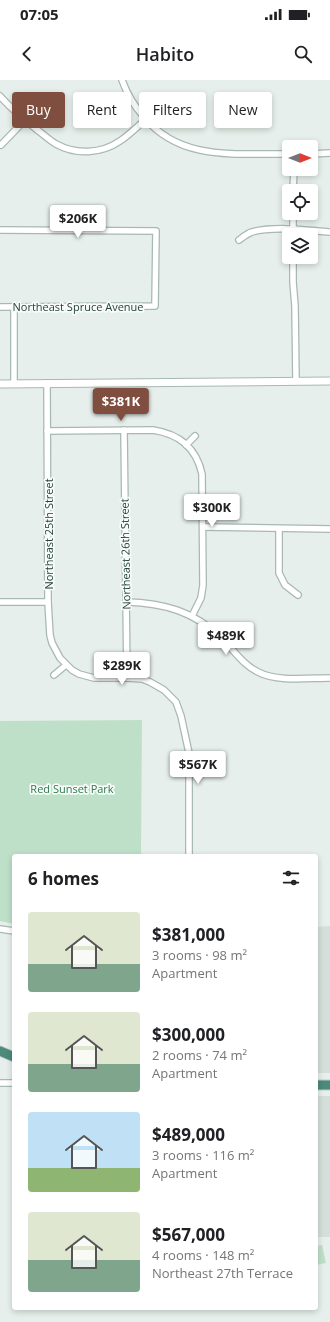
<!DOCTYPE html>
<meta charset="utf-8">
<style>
:root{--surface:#fff;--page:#f6f6f6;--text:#202124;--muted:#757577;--accent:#7f4e3f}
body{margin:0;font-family:"Open Sans",sans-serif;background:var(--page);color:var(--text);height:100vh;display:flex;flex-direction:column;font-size:15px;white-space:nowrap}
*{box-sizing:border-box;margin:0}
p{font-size:13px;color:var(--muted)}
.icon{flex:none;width:22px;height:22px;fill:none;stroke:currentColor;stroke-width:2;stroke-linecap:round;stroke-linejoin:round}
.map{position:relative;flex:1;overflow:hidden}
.sheet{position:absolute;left:12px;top:774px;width:306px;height:456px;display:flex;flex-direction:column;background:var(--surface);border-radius:4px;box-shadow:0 2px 6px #0003}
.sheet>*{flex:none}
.hud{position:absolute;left:12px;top:12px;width:306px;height:36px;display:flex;gap:8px}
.needle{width:26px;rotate:90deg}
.fabs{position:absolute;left:282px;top:60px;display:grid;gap:8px}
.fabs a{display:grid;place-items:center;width:36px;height:36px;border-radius:4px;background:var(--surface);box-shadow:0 2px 6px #0003;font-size:20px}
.price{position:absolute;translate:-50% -34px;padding:0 9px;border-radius:4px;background:#fff;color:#222;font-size:13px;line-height:26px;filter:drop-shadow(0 1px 2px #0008)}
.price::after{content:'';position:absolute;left:50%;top:24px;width:12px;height:9px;margin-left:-6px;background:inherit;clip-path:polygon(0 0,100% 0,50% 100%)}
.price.on{background:var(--accent);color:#fff}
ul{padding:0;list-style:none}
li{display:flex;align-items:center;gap:12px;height:100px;padding:0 16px}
li span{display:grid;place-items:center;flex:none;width:112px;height:80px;border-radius:4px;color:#555}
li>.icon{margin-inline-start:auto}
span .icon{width:48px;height:48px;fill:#fffc;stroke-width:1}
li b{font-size:17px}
h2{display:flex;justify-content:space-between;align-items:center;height:48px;padding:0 16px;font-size:17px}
.chip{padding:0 14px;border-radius:4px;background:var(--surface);box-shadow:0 2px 6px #0003;font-size:14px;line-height:36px}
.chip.on{background:var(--accent);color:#fff}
.status{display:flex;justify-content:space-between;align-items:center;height:28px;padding:0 20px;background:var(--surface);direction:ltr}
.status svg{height:11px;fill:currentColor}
header{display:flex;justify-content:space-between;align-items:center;height:52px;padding:0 16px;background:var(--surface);font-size:18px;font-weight:600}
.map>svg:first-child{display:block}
.built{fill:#d4dfda}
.green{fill:#bfe0c8}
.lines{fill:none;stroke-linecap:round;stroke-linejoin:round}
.minor-casing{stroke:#a8b8b2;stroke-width:8}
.tertiary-casing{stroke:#a8b8b2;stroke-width:9}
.trunk-casing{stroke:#c2cac8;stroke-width:11}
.minor{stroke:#fff;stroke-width:5.5}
.tertiary{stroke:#fff;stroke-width:7}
.trunk{stroke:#4c8a7c;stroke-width:9}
.labels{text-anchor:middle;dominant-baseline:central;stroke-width:3.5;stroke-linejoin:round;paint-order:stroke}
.street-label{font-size:11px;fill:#24423a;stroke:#f7fbf9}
.park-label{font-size:11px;fill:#2d7a4b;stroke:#f7fbf9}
</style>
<div class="status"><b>07:05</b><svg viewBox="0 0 49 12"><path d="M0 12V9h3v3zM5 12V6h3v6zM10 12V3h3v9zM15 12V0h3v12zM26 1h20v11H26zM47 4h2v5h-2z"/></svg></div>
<header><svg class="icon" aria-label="back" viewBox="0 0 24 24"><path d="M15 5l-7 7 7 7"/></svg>Habito<svg class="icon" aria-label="search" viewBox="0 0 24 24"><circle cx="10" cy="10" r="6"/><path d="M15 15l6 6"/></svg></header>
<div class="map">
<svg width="330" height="1242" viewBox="0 0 330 1242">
<rect width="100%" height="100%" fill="#e6efeb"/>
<!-- built -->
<g class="built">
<polygon points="330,846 330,993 316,993 316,847"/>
<rect x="316" y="1016" width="14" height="141"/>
</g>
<!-- green -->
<g class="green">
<polygon points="142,640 141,776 14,776 14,844 0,841 0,641"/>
<polygon points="322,1165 326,1183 316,1185 316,1166"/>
</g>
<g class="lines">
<defs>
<g id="minor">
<path d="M122,0C127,14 134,26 144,37C181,82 237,73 289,74"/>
<path d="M0,16C11,29 24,39 36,49C43,54 49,60 56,64C76,75 101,74 120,61C129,55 137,47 146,39"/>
<polyline points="1,65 25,40"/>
<polyline points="311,74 330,73"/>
<polyline points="293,111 294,89"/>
<polyline points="0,150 156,151 155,226 0,227"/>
<polyline points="293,155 293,133"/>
<path d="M239,160C243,157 248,153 252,152C272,146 309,150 330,152"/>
<polyline points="293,177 293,202 295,226 296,301"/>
<polyline points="14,226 14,304"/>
<polyline points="47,303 48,522 50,555 52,563 60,578 72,590 79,594 94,598 127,598 142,599 150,602 164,610 176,622 181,636 189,673 189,776"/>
<polyline points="124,350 127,598"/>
<path d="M47,351L153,350C179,354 196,367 202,394L203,505L201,518L192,536"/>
<polyline points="186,365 195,356"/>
<polyline points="203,447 330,449"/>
<polyline points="279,449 279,493 285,505 298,515"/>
<polyline points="0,522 48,522"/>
<path d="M126,522C163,523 195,531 222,559C234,570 243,585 258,592C277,602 308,598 330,598"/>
<polyline points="54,595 66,585"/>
<polyline points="0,849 14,851"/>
<polyline points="0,1003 14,1003"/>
</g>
<polyline id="tertiary" points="0,304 330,301"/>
<g id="trunk">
<polyline points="0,971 14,977"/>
<polyline points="316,1005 330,1005"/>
</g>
</defs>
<!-- minor casing -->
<use href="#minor" class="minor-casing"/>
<!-- tertiary casing -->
<use href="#tertiary" class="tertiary-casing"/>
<!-- trunk casing -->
<use href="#trunk" class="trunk-casing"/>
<!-- minor -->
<use href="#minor" class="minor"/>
<!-- tertiary -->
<use href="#tertiary" class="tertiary"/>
<!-- trunk -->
<use href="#trunk" class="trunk"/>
</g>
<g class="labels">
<!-- street labels -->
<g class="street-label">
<text x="78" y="226">Northeast Spruce Avenue</text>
<text transform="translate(48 454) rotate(-90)">Northeast 25th Street</text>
<text transform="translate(125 474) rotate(-91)">Northeast 26th Street</text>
</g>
<!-- park labels -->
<g class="park-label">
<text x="72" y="708">Red Sunset Park</text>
</g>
</g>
</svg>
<div class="fabs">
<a><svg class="needle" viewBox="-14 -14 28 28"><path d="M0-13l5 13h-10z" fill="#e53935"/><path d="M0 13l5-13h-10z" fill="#757577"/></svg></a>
<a><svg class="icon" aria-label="locate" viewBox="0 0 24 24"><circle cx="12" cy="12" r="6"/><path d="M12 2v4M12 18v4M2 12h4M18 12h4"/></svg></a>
<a><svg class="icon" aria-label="layers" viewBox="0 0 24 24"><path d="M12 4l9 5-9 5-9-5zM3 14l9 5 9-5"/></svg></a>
</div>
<b class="price" style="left:78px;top:159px">$206K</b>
<b class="price on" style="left:121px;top:342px">$381K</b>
<b class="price" style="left:212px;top:448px">$300K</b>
<b class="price" style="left:226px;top:576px">$489K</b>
<b class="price" style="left:122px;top:606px">$289K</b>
<b class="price" style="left:198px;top:705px">$567K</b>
<div class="hud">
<a class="chip on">Buy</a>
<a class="chip">Rent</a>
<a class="chip">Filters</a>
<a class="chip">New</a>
</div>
<section class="sheet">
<h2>6 homes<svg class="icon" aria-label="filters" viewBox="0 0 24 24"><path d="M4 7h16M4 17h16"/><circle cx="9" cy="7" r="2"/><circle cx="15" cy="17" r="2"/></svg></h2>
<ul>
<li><span style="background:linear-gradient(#dfe7d0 65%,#7fa58c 0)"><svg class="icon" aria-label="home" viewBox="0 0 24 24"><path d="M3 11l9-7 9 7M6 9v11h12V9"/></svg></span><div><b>$381,000</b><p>3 rooms · 98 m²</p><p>Apartment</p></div></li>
<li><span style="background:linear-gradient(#dfe7d0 65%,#7fa58c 0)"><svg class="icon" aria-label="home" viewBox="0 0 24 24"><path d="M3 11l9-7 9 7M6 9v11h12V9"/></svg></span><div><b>$300,000</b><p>2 rooms · 74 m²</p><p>Apartment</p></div></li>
<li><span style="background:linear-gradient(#bfe0f5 70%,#8fb573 0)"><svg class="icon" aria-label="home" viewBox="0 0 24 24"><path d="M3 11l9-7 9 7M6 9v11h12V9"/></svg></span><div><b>$489,000</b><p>3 rooms · 116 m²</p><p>Apartment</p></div></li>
<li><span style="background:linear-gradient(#dfe7d0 60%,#7fa58c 0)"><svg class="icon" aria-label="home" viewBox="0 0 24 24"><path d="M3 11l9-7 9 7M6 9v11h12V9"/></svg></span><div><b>$567,000</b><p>4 rooms · 148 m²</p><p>Northeast 27th Terrace</p></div></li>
</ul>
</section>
</div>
